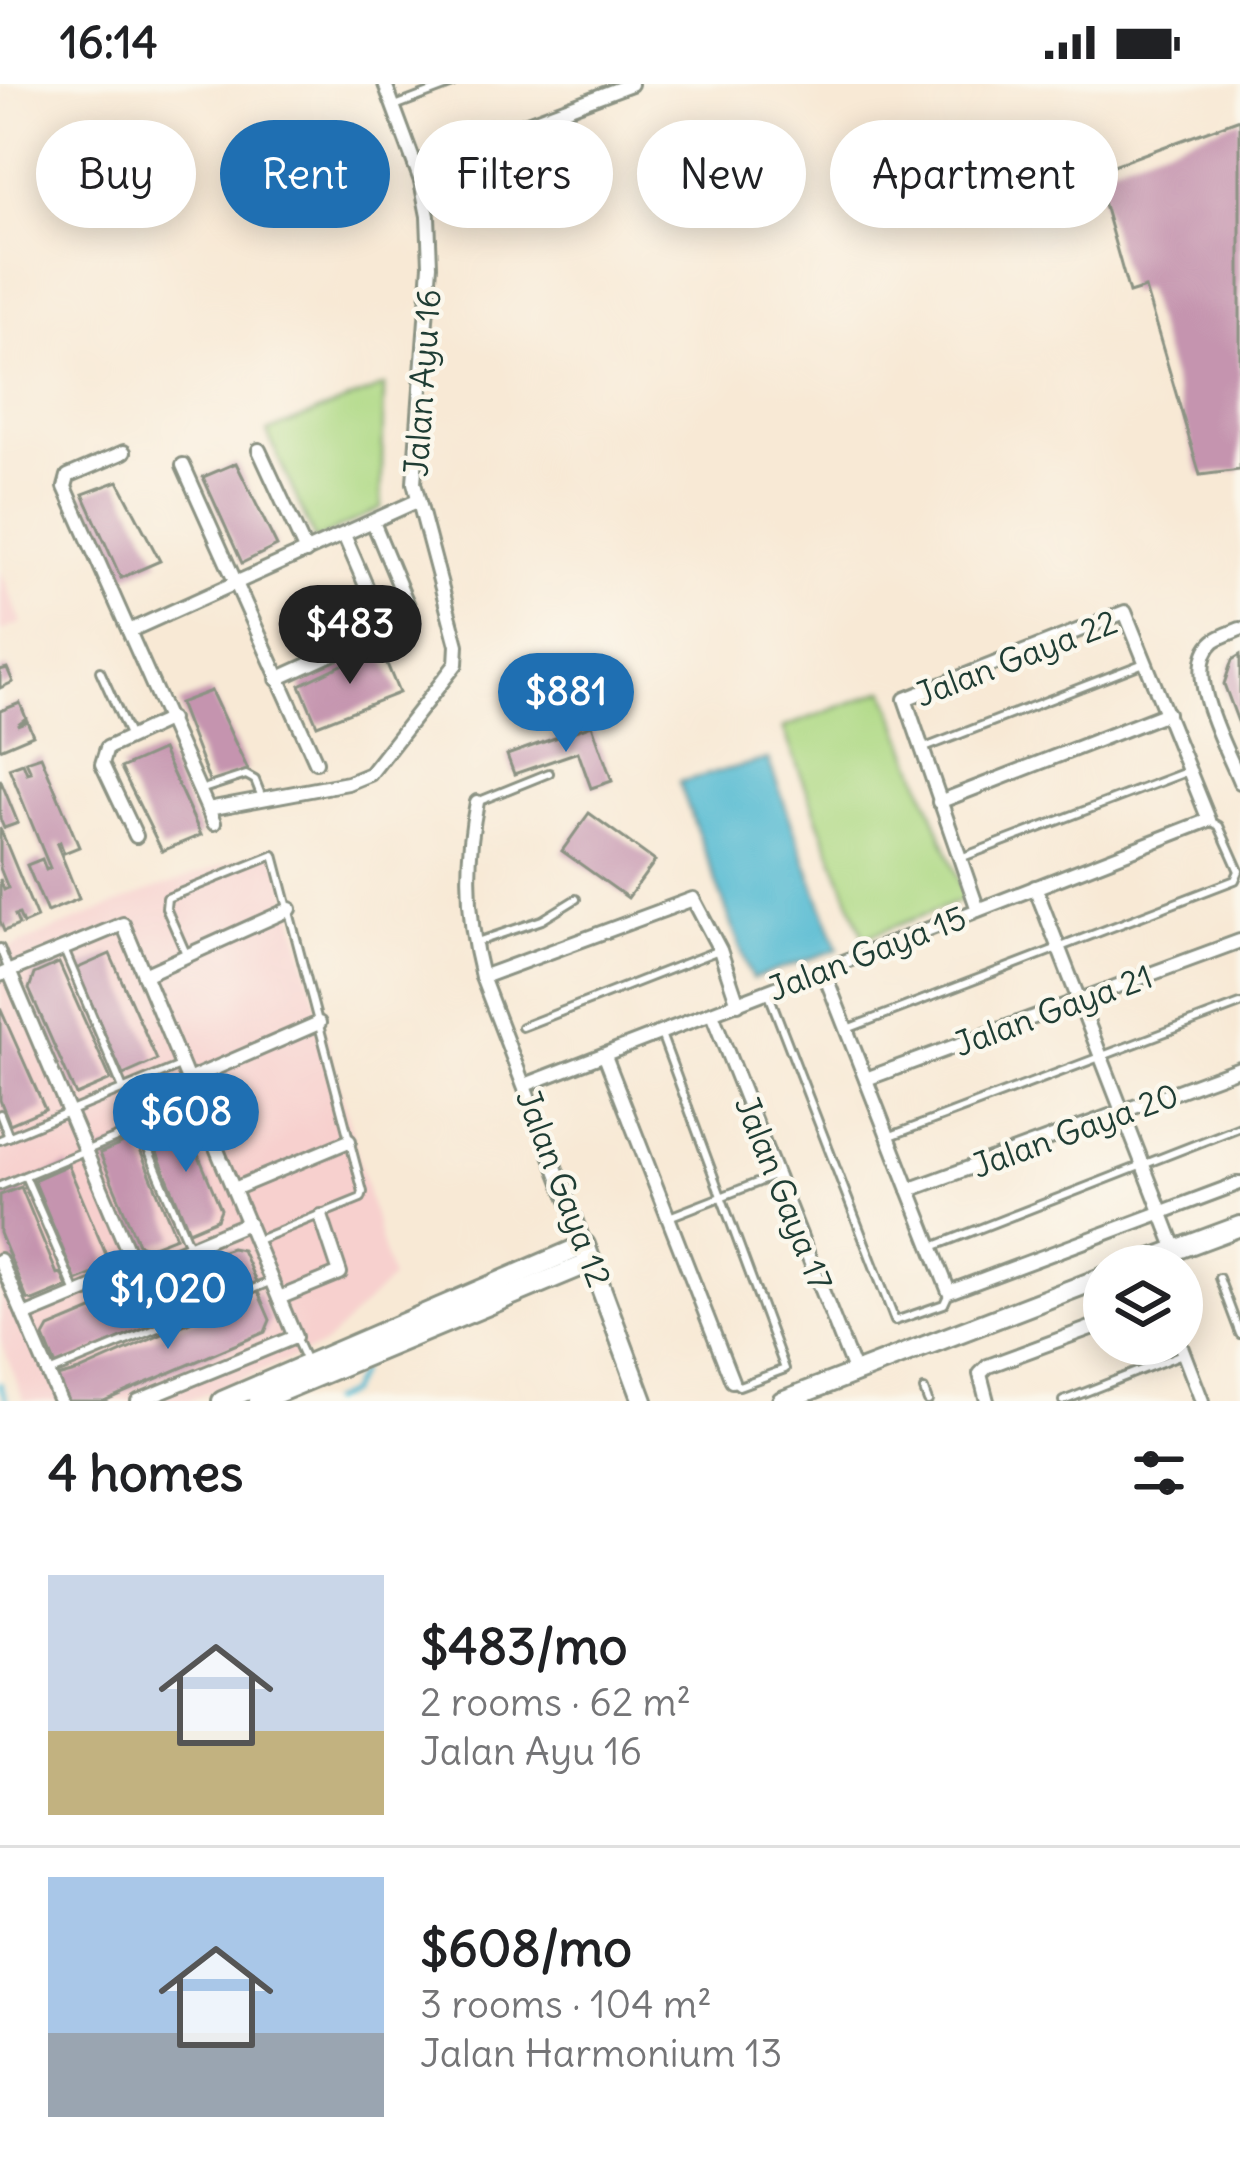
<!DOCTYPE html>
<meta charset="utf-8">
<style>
:root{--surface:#fff;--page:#f6f6f6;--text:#202124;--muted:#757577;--line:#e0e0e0;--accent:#1f6fb2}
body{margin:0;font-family:Delius,sans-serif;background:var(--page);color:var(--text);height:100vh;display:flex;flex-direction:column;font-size:45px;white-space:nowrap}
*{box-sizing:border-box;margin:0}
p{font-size:39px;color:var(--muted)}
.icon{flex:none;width:66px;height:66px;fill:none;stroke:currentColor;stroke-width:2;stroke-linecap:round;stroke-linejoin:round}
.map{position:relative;height:1317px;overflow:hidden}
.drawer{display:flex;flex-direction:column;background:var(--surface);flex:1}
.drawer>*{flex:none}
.top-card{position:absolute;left:36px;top:36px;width:1170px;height:108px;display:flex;gap:24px}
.fabs{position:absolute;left:1083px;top:1161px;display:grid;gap:24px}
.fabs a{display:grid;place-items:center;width:120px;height:120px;border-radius:50%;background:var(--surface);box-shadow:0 6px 30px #0003;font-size:60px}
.price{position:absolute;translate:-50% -102px;padding:0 27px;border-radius:42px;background:var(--accent);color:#fff;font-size:39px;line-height:78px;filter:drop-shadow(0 3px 6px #0008)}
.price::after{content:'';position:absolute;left:50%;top:72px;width:36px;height:27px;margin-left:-18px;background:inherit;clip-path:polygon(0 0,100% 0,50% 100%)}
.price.active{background:#222;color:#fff}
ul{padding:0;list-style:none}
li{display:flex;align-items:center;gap:36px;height:300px;padding:0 48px}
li+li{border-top:3px solid var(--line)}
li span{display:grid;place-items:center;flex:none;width:336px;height:240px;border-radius:0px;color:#555}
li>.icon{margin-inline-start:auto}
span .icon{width:144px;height:144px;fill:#fffc;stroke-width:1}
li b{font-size:51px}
h2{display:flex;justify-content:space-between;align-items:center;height:144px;padding:0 48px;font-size:51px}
.pill{padding:0 42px;border-radius:54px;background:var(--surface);box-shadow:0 6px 30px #0003;font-size:42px;line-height:108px}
.pill.active{background:var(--accent);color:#fff}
.status{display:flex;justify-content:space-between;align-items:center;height:84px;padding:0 60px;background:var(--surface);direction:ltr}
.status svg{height:33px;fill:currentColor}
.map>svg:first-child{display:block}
.built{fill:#f7d0ce}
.green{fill:#afd985;stroke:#678b5c;stroke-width:3}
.water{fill:#53bad2;stroke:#397c83;stroke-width:3}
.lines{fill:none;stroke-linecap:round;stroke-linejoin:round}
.stream{stroke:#53bad2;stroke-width:4.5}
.building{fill:#c594af}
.lane-casing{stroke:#8c9384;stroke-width:12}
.street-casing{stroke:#8c9384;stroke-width:18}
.secondary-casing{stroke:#8c9384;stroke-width:24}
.lane{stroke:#fff;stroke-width:6}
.street{stroke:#fff;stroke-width:12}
.secondary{stroke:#fff;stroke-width:18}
.labels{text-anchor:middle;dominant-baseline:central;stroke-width:9;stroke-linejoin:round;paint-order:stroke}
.street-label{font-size:33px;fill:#1f3d34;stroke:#fbf7ec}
</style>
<div class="status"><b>16:14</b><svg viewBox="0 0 49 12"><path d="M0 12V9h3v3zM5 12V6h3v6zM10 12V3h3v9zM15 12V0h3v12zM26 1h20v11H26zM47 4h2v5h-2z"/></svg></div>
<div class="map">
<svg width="1240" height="1317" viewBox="0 0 1240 1317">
<rect width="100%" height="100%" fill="#fbf7ec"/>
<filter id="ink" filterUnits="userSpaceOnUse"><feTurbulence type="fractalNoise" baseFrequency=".00833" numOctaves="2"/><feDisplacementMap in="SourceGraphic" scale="24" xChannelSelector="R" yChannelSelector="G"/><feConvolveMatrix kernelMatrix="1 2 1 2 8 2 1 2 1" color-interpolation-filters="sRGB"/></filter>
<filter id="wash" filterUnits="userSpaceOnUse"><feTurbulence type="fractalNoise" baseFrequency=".004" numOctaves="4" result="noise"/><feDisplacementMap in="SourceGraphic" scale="48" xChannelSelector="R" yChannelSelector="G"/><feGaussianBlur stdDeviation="2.7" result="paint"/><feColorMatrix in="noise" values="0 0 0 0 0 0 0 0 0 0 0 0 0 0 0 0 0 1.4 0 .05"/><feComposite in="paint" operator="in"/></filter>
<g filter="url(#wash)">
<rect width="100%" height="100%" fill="#f8e9d5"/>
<!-- built -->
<g class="built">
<polygon points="0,485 22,539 0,548"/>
<polygon points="275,762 391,1195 324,1261 189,1317 24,1317 0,1255 0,868 136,812"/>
</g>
<!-- green -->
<g class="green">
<polygon points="384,302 381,424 315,456 267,348"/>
<polygon points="885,606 966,815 864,854 783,644"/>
</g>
<!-- water -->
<polygon class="water" points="768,675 838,865 752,895 679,698"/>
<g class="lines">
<!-- stream -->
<g class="stream">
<polyline points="0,1299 7,1317"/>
<polyline points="329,1317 348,1309 359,1288"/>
</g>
</g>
<g id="blocks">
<!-- building -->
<g class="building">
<polygon points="1240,35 1240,386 1200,391 1145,204 1129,209 1097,96 1100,86"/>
<polygon points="236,379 277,462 242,479 203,393"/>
<polygon points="118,397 160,477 121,494 83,410"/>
<polygon points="380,563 399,609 317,641 300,601"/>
<polygon points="1240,571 1240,643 1224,600 1232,576"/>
<polygon points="7,584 13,598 0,604 0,586"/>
<polygon points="211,607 248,686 210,699 179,619"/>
<polygon points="20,619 26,634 17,641 27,637 33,651 0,665 0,627"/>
<polygon points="592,641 612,697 591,704 578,668 514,690 507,671"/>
<polygon points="162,666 201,751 162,767 121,684"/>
<polygon points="41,672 79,763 64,769 60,758 57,760 79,815 47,828 27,781 42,775 46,786 50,784 9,684 23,679 27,689 31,688 26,677"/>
<polygon points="0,695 18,739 4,744 0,735"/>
<polygon points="589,729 655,777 628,814 562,767"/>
<polygon points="0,744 37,834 23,840 19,830 15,831 19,841 4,847 0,837 0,795 4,806 8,804 0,784"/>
<polygon points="110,870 157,976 123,991 76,885"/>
<polygon points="59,879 111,996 76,1011 29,905 34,890"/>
<polygon points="0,924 45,1025 10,1040 0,1016"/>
<polygon points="183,1035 221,1125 217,1135 189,1147 149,1049"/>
<polygon points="135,1054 176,1153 148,1164 138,1160 100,1069"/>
<polygon points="68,1081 107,1173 103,1186 76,1197 34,1096"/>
<polygon points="21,1103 57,1190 61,1189 67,1203 33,1217 27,1215 0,1149 0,1111"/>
<polygon points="231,1164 242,1166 256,1198 56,1282 44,1253 49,1244 221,1172 220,1168"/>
<polygon points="258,1208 270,1236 265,1248 104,1317 68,1317 57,1293 79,1287"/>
</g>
</g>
</g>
<g filter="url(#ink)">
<use href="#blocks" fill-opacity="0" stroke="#8c9384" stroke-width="3"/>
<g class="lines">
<defs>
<g id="lane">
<polyline points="395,22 453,0"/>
<polyline points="100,587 130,653"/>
<polyline points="922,665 1144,579"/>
<polyline points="200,706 246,691 255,696 263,716"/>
<polyline points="477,718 549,689"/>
<polyline points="963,773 1186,688"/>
<polyline points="477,858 542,836 576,815"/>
<polyline points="0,864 9,887"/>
<polyline points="65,868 123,1005"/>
<polyline points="187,872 166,824 167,814 274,771 363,1108 361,1114 255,1157"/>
<polyline points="768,908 895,1237 944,1220 949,1209"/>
<polyline points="522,943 719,866"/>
<polyline points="847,945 1235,796 1239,787 1219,742 1209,736"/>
<polyline points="661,950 785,1285 739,1302 732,1297"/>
<polyline points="0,1030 9,1053"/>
<polyline points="139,1044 189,1162"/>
<polyline points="888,1053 1240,920"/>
<polyline points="0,1056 180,982"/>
<polyline points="25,1092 76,1209"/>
<polyline points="0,1102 196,1021"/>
<polyline points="669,1133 777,1091"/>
<polyline points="935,1162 1240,1043"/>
<polyline points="1219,1194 1240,1250"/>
<polyline points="295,1253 306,1277"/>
<polyline points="51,1288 272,1197"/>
<polyline points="924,1306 928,1317"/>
<polyline points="1063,1317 1182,1270"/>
</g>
<g id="street">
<polyline points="415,81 631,0"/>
<polyline points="259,366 306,468"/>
<polyline points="124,368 68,392 65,403 214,739"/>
<polyline points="183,381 316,678"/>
<polyline points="344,451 385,546 413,534 373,438"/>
<path d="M1240,545C1233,548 1220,552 1214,557C1181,585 1227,665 1240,698"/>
<polyline points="129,547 417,417"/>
<polyline points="277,595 385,546"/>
<path d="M477,718C465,776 467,835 482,893L585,1161"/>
<polyline points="939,718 1167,629"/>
<polyline points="208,725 348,699 370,690 456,580 457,561 414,399 430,181 428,132 421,97 385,0"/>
<polyline points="136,752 102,680 107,664 170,635"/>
<polyline points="1035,803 1176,1166"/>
<polyline points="823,886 949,1208 1240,1099"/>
<polyline points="9,887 136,1186"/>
<polyline points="0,891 123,840 295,1253 138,1317"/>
<polyline points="144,891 290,825"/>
<polyline points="482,893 693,815 720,866 738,920"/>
<polyline points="712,930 855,1289"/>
<polyline points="605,972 732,1297"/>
<polyline points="866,995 1240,857"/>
<polyline points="188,996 319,939"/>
<polyline points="525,1001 978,826 1209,736 1125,528 905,615 978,826"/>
<polyline points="234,1105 349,1057"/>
<polyline points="909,1106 1240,984"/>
<polyline points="0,1176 60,1317"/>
<polyline points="279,1214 340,1189 321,1132"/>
<polyline points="24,1232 248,1139"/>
<polyline points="1180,1260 1202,1317"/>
<polyline points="987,1317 980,1290 988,1282 1104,1239"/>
</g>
<g id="secondary">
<polyline points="1133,1182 1240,1142"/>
<polyline points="222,1317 585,1161 643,1317"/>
<polyline points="258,1317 592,1178"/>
<polyline points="782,1317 1104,1193"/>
</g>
</defs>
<!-- lane casing -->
<use href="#lane" class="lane-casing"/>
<!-- street casing -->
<use href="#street" class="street-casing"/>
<!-- secondary casing -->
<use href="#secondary" class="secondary-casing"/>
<!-- lane -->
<use href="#lane" class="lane"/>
<!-- street -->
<use href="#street" class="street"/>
<!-- secondary -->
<use href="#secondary" class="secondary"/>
</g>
</g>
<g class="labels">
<!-- street labels -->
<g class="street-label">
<text transform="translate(422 299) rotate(-86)">Jalan Ayu 16</text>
<text transform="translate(1016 574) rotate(-21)">Jalan Gaya 22</text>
<text transform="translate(867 869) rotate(-21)">Jalan Gaya 15</text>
<text transform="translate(1053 926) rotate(-20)">Jalan Gaya 21</text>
<text transform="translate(1075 1046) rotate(-20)">Jalan Gaya 20</text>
<text transform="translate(564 1104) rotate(69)">Jalan Gaya 12</text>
<text transform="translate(784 1109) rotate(68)">Jalan Gaya 17</text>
</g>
</g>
</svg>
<div class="fabs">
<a><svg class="icon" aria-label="layers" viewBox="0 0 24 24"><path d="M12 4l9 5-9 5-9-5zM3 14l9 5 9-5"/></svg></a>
</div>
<b class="price active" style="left:350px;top:603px">$483</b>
<b class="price" style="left:566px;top:671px">$881</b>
<b class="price" style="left:186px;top:1091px">$608</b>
<b class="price" style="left:168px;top:1268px">$1,020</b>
<div class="top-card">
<a class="pill">Buy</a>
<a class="pill active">Rent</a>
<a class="pill">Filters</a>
<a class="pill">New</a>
<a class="pill">Apartment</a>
</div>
</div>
<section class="drawer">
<h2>4 homes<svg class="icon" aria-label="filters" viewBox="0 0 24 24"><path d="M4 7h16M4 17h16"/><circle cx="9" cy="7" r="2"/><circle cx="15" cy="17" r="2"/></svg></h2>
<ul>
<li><span style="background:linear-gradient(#c9d6e8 65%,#c2b280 0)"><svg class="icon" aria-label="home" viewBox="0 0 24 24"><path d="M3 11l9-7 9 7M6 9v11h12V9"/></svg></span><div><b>$483/mo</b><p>2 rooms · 62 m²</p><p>Jalan Ayu 16</p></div></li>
<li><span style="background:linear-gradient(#a9c7e8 65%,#9aa5b1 0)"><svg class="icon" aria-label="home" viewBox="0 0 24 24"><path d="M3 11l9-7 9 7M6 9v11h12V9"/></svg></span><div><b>$608/mo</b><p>3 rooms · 104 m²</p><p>Jalan Harmonium 13</p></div></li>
</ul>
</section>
